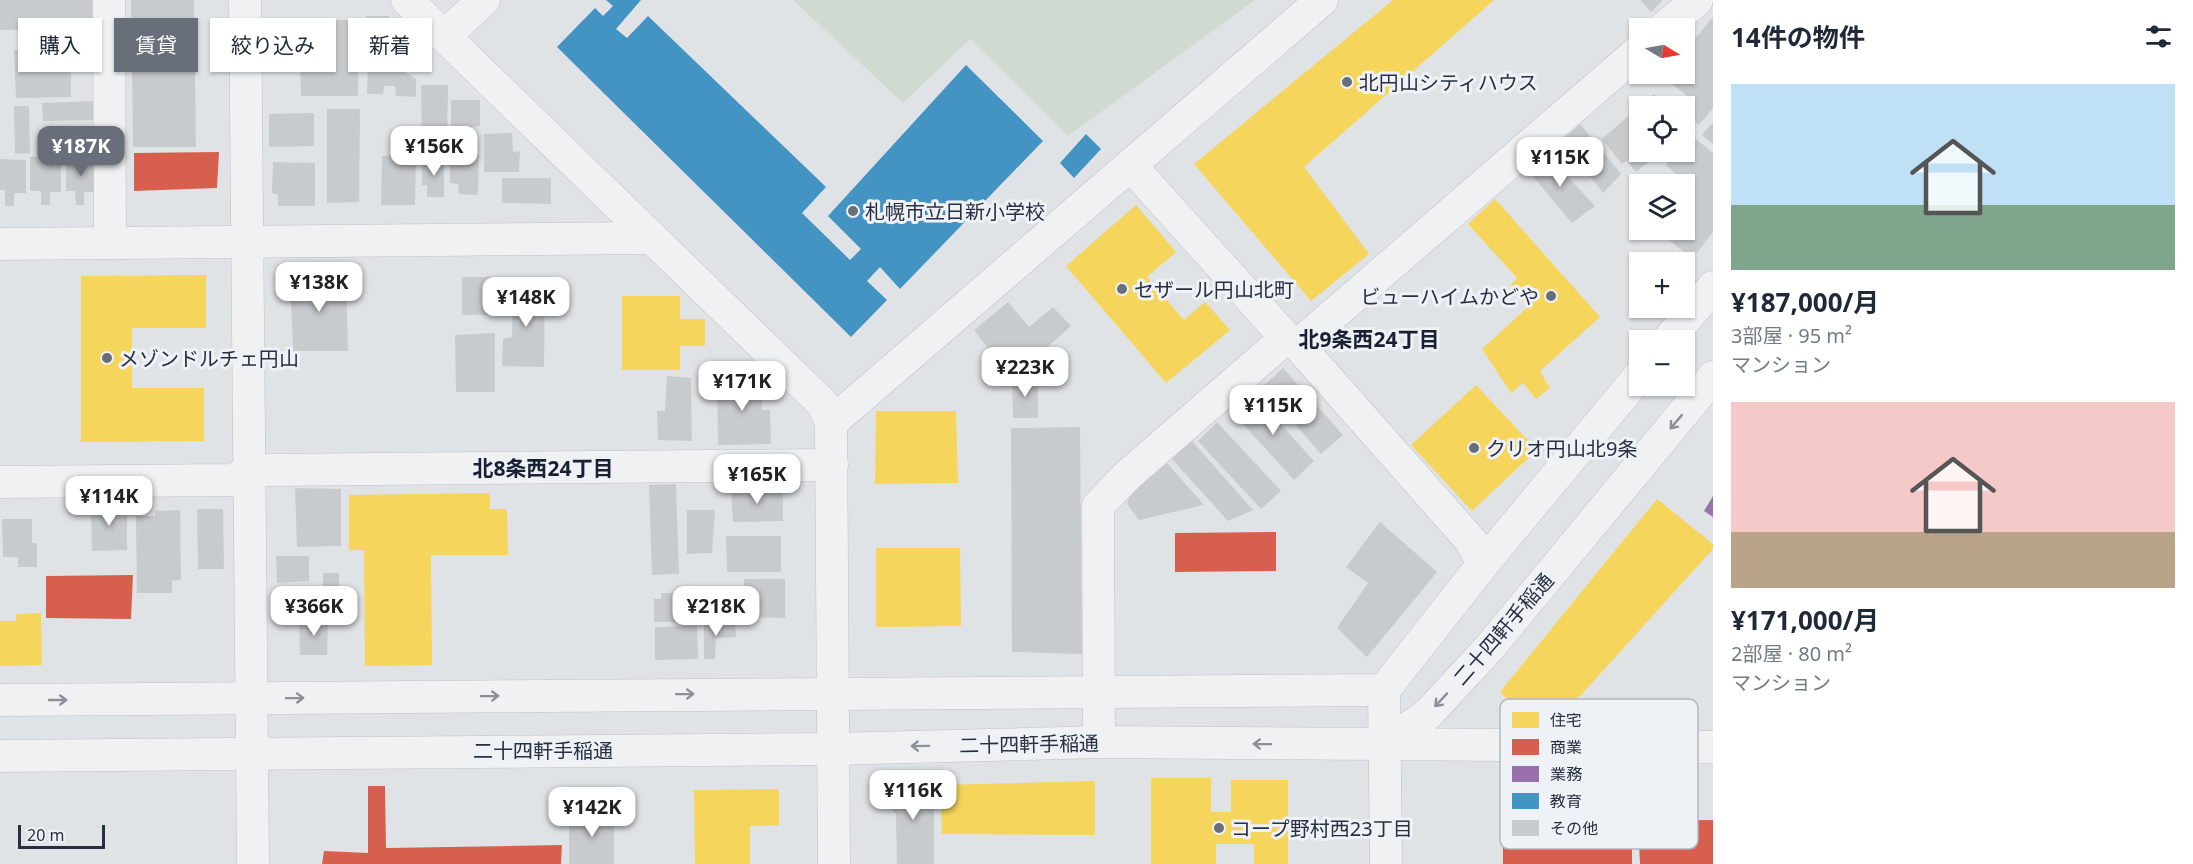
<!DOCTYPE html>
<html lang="ja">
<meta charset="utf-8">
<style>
:root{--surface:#fff;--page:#f6f6f7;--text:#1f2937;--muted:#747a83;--accent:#686e7a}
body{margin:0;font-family:"Noto Sans","Noto Sans JP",sans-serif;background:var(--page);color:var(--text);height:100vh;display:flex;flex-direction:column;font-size:22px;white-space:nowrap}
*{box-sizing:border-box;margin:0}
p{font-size:20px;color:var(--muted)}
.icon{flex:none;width:33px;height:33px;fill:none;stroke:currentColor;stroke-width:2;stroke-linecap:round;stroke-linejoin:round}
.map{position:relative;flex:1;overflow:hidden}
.sheet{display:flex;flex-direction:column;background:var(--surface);width:480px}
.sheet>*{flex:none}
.hud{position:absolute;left:18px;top:18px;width:570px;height:54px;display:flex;gap:12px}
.needle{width:39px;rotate:100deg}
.tools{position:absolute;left:1629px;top:18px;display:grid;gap:12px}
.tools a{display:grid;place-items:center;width:66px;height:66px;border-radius:0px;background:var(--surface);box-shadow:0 2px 4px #0004;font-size:30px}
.scale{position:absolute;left:18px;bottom:15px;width:87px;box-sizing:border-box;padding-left:6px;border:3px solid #272f40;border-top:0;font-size:16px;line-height:21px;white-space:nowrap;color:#272f40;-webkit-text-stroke:4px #eef1f6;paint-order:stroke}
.price{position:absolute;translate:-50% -51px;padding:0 14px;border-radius:12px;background:#fff;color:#222;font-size:20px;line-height:39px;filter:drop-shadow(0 2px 3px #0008)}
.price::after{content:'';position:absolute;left:50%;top:36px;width:18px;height:14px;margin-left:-9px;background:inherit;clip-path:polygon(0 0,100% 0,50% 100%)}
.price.current{background:var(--accent);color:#fff}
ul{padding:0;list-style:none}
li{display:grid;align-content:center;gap:12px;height:318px;padding:0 18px}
li span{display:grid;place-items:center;height:186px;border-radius:0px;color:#555}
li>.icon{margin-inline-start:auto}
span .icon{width:108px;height:108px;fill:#fffc;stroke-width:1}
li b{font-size:26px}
h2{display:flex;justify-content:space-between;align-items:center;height:72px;padding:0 18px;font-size:26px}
.chip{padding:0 21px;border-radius:0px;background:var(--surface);box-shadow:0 2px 4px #0004;font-size:21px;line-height:54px}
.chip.current{background:var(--accent);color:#fff}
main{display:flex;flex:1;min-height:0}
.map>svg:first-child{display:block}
.green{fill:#d0dad1}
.homes{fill:#f6d55c}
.shops{fill:#d6604d}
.offices{fill:#9970ab}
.schools{fill:#4393c3}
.building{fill:#c8cbce}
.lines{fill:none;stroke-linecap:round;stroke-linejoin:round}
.minor-casing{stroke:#bec1c4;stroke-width:33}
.minor{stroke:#f0f1f3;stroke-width:32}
.oneway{stroke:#8c909a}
.poi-dot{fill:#686e7a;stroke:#eef1f6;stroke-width:2}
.labels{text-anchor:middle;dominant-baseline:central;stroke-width:6;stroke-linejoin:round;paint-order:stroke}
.poi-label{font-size:20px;fill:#272f40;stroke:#eef1f6;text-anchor:start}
.street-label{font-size:20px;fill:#272f40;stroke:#eef1f6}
.neighbourhood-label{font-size:21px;font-weight:bold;fill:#192031;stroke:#eef1f6}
.key{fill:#eef1f6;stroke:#b2b7bf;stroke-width:1.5}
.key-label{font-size:16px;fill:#272f40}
</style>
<main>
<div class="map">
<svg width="1713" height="864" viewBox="0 0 1713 864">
<rect width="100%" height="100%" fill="#e0e3e6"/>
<!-- green -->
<polygon class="green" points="793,0 1255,0 1068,136 970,39 903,103"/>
<!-- homes -->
<g class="homes">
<polygon points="1393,0 1494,0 1304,167 1369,254 1311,301 1194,164"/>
<polygon points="1495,199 1600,317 1540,371 1550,388 1536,399 1523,383 1511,393 1482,349 1528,307 1511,285 1517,278 1468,224"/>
<polygon points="1136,205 1176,252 1147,277 1184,320 1205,302 1230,330 1166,383 1066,266"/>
<polygon points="206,275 206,328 132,328 132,388 204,388 204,441 81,442 81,276"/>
<polygon points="622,296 680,296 680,319 705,319 705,346 680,346 680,370 622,370"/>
<polygon points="1476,385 1537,450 1472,511 1411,445"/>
<polygon points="876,411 956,411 958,483 875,484"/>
<polygon points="490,493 490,509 507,509 508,555 431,555 432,665 365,666 364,550 349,550 349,495"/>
<polygon points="1657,499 1713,544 1713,549 1572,705 1513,705 1500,692"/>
<polygon points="876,548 960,548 961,626 876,627"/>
<polygon points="41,613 42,665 0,666 0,621 16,621 16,614"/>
<polygon points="1151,778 1211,778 1211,812 1231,812 1231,780 1288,780 1288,864 1254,864 1254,844 1216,844 1216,864 1151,864"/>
<polygon points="1095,781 1095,835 942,834 941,785"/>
<polygon points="779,789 779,825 750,826 750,864 695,864 694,790"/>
</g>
<!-- shops -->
<g class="shops">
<polygon points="219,152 217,188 134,191 134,153"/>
<polygon points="1276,532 1276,571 1175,572 1175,533"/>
<polygon points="133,575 131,619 46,618 46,576"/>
<polygon points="368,786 385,786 386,848 562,845 561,864 322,864 324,851 368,853"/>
<polygon points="1713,820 1713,864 1640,864 1638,821"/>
<polygon points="1632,827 1632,864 1503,864 1503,828"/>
</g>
<!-- offices -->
<polygon class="offices" points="1713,496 1713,517 1704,511"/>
<!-- schools -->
<g class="schools">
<polygon points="606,0 641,0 616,29 627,38 648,16 826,187 802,213 850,260 861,249 828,216 966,65 1043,141 900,289 880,267 867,281 887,300 851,337 557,47 595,8 603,16 613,6"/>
<polygon points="1086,134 1101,149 1074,178 1060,163"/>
</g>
<!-- building -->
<g class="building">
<polygon points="0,0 92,0 92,29 0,30"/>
<polygon points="131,0 194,0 196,147 133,147"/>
<polygon points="1640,0 1663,0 1651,12"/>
<polygon points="366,16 389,16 389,33 402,33 402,51 394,51 394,59 365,59"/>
<polygon points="1713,17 1713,108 1699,125 1684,113 1692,100 1664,77 1667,74 1684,74 1684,52"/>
<polygon points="299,20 359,20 358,96 301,96"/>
<polygon points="71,49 71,97 16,98 14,50"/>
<polygon points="368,61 388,61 416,79 416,97 396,96 395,86 384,86 383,94 367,94"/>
<polygon points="421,85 448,85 447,140 422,139"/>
<polygon points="1654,94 1664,106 1640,106 1640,152 1661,152 1636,172 1627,161 1622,164 1602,139"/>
<polygon points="451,100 480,100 480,126 472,127 473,142 451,142"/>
<polygon points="97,101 96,120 43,121 42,103"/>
<polygon points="14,106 29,106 30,153 15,154"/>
<polygon points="327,109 360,109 359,202 327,203"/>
<polygon points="314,113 314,146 269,147 269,114"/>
<polygon points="1713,122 1713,144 1702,135"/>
<polygon points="1580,124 1621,174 1603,193 1562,140"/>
<polygon points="512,133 513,152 520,151 519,172 484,172 484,134"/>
<polygon points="1690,134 1713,153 1713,232 1692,259 1657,230 1684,230 1684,195 1690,188 1666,165 1676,152 1684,152 1684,141"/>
<polygon points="1545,153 1595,206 1572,223 1527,169"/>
<polygon points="450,154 479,154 478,195 459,194 458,184 450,183"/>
<polygon points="416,155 415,205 381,205 382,156"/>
<polygon points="30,157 61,157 61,192 50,192 50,205 41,205 41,191 30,191"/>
<polygon points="66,158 96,158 97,192 84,192 84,205 76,205 75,191 66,191"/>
<polygon points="0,159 26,160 26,193 14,193 14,206 5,206 5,190 0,190"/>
<polygon points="422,159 444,159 444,197 427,197 427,185 422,185"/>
<polygon points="273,162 315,163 315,206 278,206 278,195 272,193"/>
<polygon points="502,178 551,178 551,204 502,203"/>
<polygon points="346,275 348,351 293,351 290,276"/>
<polygon points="462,277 496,277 497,315 462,315"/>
<polygon points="513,285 545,285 544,367 502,366 503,339 512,337"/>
<polygon points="1008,302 1029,327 1053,307 1071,326 1012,379 974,330"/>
<polygon points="495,333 495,392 456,392 455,335"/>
<polygon points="1283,368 1343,435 1321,454 1262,387"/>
<polygon points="717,375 750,375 751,386 766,386 770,393 762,397 762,410 770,410 771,444 718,445"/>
<polygon points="667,376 691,378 692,441 658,440 657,411 665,411"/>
<polygon points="1038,377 1038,418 1013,418 1012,379"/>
<polygon points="1253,393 1314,461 1294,480 1232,412"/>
<polygon points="1217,422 1281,491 1261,509 1198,441"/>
<polygon points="1080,427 1082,654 1012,652 1011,428"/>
<polygon points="1192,441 1253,510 1228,521 1172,459"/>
<polygon points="1167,463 1204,505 1139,520 1127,504 1130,495"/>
<polygon points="676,484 679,574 652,575 649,485"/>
<polygon points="295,488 341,489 341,546 297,547"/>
<polygon points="783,488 783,521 733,522 731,489"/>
<polygon points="91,503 127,503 127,550 92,551"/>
<polygon points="197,509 223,509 224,569 198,569"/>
<polygon points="180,510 181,580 172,581 172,593 137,593 136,516 155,516 155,511"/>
<polygon points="687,510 715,510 712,553 687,554"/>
<polygon points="2,519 32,519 32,543 37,543 37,567 18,567 18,557 3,557"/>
<polygon points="1380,522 1437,572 1367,657 1337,628 1368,583 1346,567"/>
<polygon points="726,536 781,536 781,572 727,572"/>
<polygon points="276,556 309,556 309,581 277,583"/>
<rect x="323" y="573" width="16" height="39"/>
<polygon points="744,579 785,579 785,618 744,617"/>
<polygon points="661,593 694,593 694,622 654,622 654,599 661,599"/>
<polygon points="328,618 327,655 300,655 299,619"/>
<polygon points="735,624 736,637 716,638 715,659 704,659 704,625"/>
<polygon points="697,626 698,659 655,660 655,627"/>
<polygon points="894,781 922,781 934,791 934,864 897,864 896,814 880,799"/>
<polygon points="614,812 614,864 569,864 569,813"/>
</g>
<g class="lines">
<defs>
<g id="minor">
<polyline points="109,0 110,243"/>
<polyline points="245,0 253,864"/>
<polyline points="407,0 444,36 484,0"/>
<polyline points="1664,28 1697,0"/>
<polyline points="444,36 823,404 831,423 834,864"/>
<polyline points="1131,166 1286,338 1298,345 1471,541 1483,564"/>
<polyline points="0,244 652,238"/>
<polyline points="1668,340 1713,287"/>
<polyline points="1298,345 1640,50"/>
<polyline points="831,423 1322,0"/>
<polyline points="0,482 232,480 249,472 268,470 832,465"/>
<polyline points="1384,690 1386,864"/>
<polyline points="0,700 1384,690 1483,564 1640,375"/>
<polyline points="1099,742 1098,506 1129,474 1286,338"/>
<polyline points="1385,744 1713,747"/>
<polyline points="0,756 834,749 1099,742 1385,744 1428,714 1490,647 1713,377"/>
</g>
</defs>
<!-- minor casing -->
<use href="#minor" class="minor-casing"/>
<!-- minor -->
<use href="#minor" class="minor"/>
</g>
<!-- one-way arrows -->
<defs><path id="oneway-shaft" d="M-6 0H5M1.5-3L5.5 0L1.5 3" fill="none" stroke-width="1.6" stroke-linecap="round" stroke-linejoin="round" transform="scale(1.5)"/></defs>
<g class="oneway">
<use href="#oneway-shaft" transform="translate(1676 422) rotate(130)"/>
<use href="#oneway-shaft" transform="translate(685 694) rotate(-1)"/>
<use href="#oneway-shaft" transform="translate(490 696) rotate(-1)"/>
<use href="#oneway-shaft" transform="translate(295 698) rotate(-1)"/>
<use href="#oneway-shaft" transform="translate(58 700)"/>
<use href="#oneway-shaft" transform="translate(1441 700) rotate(133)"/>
<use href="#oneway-shaft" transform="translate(1262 744) rotate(-179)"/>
<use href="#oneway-shaft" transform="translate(920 746) rotate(179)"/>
</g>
<!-- markers -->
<g class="poi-dot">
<circle cx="1347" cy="82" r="6"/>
<circle cx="853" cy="211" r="6"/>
<circle cx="1122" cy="289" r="6"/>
<circle cx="1551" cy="296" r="6"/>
<circle cx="107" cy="358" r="6"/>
<circle cx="1474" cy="448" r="6"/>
<circle cx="1219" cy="828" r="6"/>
</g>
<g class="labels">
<!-- poi labels -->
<g class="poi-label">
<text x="1359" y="82">北円山シティハウス</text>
<text x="865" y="211">札幌市立日新小学校</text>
<text x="1134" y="289">セザール円山北町</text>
<text x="1539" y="296" text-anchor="end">ビューハイムかどや</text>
<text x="119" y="358">メゾンドルチェ円山</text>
<text x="1486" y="448">クリオ円山北9条</text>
<text x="1231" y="828">コープ野村西23丁目</text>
</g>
<!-- street labels -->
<g class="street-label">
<text transform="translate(1503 629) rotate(-49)">二十四軒手稲通</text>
<text transform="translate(1029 744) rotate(-1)">二十四軒手稲通</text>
<text x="543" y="750">二十四軒手稲通</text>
</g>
<!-- neighbourhood labels -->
<g class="neighbourhood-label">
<text x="1369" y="339">北9条西24丁目</text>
<text x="543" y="468">北8条西24丁目</text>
</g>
</g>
<!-- legend -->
<rect x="1500" y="699" width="198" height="150" rx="9" class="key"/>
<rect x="1512" y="712" width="27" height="16" fill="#f6d55c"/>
<rect x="1512" y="739" width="27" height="16" fill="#d6604d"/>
<rect x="1512" y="766" width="27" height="16" fill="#9970ab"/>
<rect x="1512" y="793" width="27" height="16" fill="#4393c3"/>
<rect x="1512" y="820" width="27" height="16" fill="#c8cbce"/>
<g class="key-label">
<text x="1550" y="726">住宅</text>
<text x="1550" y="753">商業</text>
<text x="1550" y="780">業務</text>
<text x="1550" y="807">教育</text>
<text x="1550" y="834">その他</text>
</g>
</svg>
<div class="tools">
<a><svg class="needle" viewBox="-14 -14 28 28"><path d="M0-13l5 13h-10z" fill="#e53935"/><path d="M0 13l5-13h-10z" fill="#747a83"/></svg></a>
<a><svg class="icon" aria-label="locate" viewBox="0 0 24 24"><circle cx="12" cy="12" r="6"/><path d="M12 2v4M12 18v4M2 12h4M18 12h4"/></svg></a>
<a><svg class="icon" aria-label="layers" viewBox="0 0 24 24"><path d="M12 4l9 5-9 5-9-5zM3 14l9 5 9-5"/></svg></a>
<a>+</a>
<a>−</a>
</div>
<div class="scale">20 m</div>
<b class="price current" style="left:81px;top:177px">¥187K</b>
<b class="price" style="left:434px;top:177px">¥156K</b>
<b class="price" style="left:1560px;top:188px">¥115K</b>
<b class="price" style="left:319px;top:313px">¥138K</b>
<b class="price" style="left:526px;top:328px">¥148K</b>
<b class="price" style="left:1025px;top:398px">¥223K</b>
<b class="price" style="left:742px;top:412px">¥171K</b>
<b class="price" style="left:1273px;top:436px">¥115K</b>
<b class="price" style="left:757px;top:505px">¥165K</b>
<b class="price" style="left:109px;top:527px">¥114K</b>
<b class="price" style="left:314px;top:637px">¥366K</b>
<b class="price" style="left:716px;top:637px">¥218K</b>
<b class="price" style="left:913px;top:821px">¥116K</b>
<b class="price" style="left:592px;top:838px">¥142K</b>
<div class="hud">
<a class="chip">購入</a>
<a class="chip current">賃貸</a>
<a class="chip">絞り込み</a>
<a class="chip">新着</a>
</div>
</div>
<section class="sheet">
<h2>14件の物件<svg class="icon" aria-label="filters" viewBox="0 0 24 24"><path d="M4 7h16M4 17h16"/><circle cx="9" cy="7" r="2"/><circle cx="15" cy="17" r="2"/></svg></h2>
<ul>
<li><span style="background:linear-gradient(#bfe0f5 65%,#7fa58c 0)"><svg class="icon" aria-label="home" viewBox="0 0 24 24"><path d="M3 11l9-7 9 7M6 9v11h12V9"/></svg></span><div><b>¥187,000/月</b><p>3部屋 · 95 m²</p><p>マンション</p></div></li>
<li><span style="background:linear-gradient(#f6c9c9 70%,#b9a48a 0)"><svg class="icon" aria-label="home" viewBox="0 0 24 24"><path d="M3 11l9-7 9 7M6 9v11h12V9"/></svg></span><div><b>¥171,000/月</b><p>2部屋 · 80 m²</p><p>マンション</p></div></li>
</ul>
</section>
</main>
